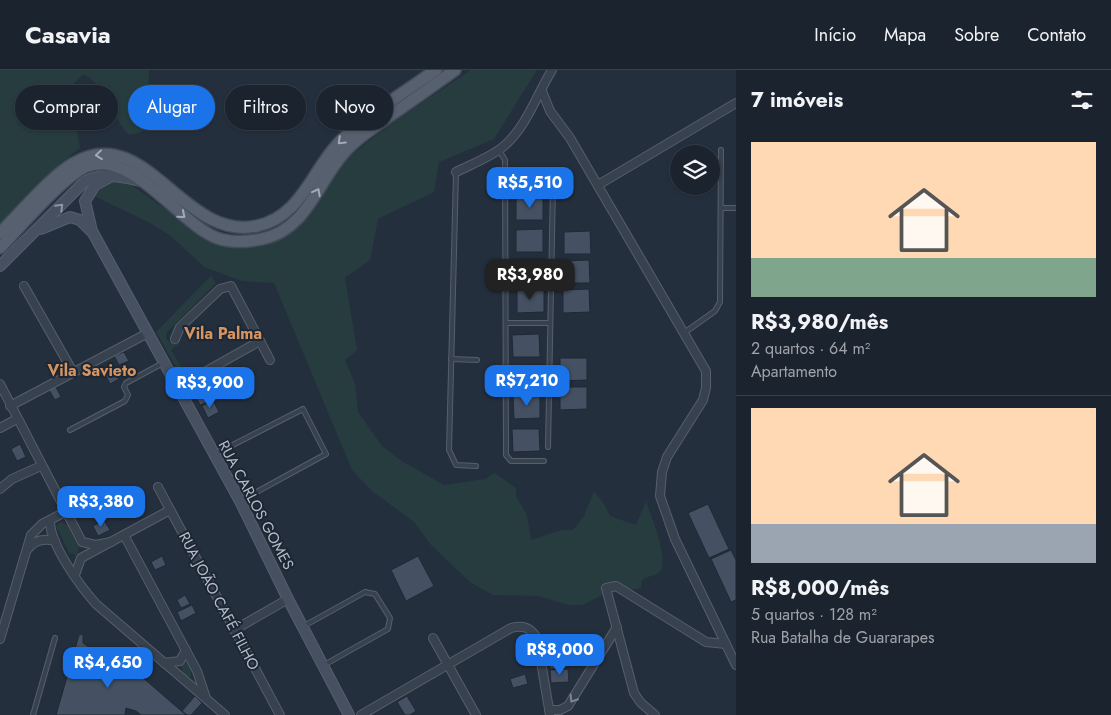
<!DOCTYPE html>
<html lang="pt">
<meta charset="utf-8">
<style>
:root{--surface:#1b232e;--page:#242b36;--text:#f1f3f6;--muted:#a0a4aa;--line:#39404a;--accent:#1a73e8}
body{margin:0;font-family:Jost,sans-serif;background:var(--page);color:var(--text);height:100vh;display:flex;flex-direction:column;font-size:19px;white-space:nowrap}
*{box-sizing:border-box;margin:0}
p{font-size:16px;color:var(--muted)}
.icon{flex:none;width:28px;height:28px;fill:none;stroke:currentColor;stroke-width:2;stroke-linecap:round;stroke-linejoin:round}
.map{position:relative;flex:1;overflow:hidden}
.sheet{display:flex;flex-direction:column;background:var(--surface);width:375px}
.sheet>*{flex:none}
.top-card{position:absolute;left:15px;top:15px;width:475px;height:45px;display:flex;gap:10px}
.buttons{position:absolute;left:670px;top:75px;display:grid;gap:10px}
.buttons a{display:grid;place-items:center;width:50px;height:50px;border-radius:50%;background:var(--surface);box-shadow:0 1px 4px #0004,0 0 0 1px var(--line);font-size:25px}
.price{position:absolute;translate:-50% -42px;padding:0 11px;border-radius:10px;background:var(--accent);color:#fff;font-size:16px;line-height:32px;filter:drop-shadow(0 1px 2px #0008)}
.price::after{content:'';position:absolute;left:50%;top:30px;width:15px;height:11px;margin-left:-8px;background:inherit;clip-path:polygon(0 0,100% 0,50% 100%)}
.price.current{background:#222;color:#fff}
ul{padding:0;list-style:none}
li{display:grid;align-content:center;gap:10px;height:265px;padding:0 15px}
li+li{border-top:1px solid var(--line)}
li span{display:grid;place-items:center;height:155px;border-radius:0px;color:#555}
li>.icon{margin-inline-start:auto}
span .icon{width:90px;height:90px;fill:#fffc;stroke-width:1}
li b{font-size:21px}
h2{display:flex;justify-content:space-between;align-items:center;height:60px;padding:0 15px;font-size:21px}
.tag{padding:0 18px;border-radius:22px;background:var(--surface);box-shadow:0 1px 4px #0004,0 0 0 1px var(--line);font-size:18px;line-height:45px}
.tag.current{background:var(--accent);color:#fff}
header{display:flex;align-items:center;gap:30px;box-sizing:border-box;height:70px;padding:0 25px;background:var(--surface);border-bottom:1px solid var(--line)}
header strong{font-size:24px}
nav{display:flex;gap:28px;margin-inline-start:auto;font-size:18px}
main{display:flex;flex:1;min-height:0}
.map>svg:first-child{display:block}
.green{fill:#263c3f}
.building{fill:#455162;stroke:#1f2835}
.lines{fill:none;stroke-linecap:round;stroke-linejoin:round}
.lane-casing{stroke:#565f6c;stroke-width:6}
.street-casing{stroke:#565f6c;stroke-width:10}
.secondary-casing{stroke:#565f6c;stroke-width:12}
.primary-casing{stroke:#414a57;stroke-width:14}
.lane{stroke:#38414e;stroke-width:4}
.street{stroke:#38414e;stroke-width:8}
.secondary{stroke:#465061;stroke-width:10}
.primary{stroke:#56606e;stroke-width:11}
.oneway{stroke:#a1aab7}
.oneway2{stroke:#8e96a5}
.oneway3{stroke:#7c8592}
.labels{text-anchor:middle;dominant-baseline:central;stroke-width:4;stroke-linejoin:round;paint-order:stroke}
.street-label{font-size:15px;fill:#b4bcc9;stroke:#1d2633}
.neighbourhood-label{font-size:16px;font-weight:bold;fill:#d59563;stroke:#1d2633}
</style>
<header>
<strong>Casavia</strong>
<nav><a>Início</a><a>Mapa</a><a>Sobre</a><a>Contato</a></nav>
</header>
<main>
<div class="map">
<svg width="736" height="645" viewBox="0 0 736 645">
<rect width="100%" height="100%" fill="#242f3e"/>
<!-- green -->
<g class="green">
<path d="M0,0H149L148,21L160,45C152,59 144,62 129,65C109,44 109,18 83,4L74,13L73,39L80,78L59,94L0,168Z"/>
<path d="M471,0H537L494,69L439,92L434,122L378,149L370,190L345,208L357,280L345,290L355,313L358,342L382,376L400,390L444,415L485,409L495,403L516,418V426L527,445L531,470L561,460H573L584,446L594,421L604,434L610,446L636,455L646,431C651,446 668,486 661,500C657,507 648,505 642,510L641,518L605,524L582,535H569L538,526L493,525L471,513L431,475L414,452L372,421L352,400L274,213L242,211L204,197L171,166L150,153L94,126C101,112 110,111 125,110L210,171L229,175L269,172L292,163L305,150L334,103L348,87L399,48Z"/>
<polygon points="211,206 216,213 167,262 166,268 169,272 180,273 171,280 185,303 182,304 179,302 156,262"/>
<polygon points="61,452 67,455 79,477 77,485 69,483 56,456"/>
<polygon points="186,593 191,595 191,608 183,604 181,594"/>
</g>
<!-- building -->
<g class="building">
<polygon points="543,127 543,150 516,150 516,128"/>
<polygon points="543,159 543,182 516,182 516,160"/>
<polygon points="590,161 591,184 564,184 564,162"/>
<polygon points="516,189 543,189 544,211 517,212"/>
<polygon points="589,190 590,213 563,213 563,191"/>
<polygon points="544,219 544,242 517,243 517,220"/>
<polygon points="589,219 590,242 563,243 563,220"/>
<polygon points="539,264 540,287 513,287 512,265"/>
<polygon points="124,282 129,291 119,295 114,286"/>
<polygon points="560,288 587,288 587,310 560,311"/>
<polygon points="539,295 540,317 513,318 512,296"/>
<polygon points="113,297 119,309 110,314 104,302"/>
<polygon points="201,310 212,330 200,335 190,315"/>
<polygon points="56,317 61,327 55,330 49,320"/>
<polygon points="560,317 587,317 587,339 560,340"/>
<polygon points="513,326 540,326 540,348 514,349"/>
<polygon points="213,330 219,342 208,348 202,336"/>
<polygon points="512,359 539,359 540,381 513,382"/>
<polygon points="20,374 26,387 17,391 11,379"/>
<polygon points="708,434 729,479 709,488 688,443"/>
<polygon points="104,450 110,460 98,466 93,456"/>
<polygon points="731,480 736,490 736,530 731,532 711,489"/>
<polygon points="162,486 166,495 155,500 151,492"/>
<polygon points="418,486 434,516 406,531 391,500"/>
<polygon points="185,525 190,534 181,538 177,530"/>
<polygon points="192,535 196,543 181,551 177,542"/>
<polygon points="83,564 83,573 89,577 88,588 97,585 127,594 127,600 135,609 141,606 186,645 141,645 136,641 126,638 125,645 56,645 79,565"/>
<polygon points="549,588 559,588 560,598 550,599"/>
<polygon points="568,599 569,612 551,613 550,600"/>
<polygon points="525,604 528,614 513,618 510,609"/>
<polygon points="195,626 202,633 191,645 187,645 182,641"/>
<polygon points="407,626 416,641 410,645 405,645 397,632"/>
</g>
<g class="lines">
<defs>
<g id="lane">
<polyline points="499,80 505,90 506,385 511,391 544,391"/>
<polyline points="456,102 449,380 456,395 476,396"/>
<polyline points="721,138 736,138"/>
<polyline points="506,253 550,253"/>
<polyline points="684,263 715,241 720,232 721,80"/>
<polyline points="451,289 477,290"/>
<polyline points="70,360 125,331 128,325 124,317 126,313 163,293"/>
<polyline points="548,377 553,114"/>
<polyline points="215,384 303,339 326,384 242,430"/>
<polyline points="304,556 365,522 375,524 390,548 388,559 324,595"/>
<polyline points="33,645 55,568"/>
</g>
<g id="street">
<polyline points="542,21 550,41 570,68 706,301 706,318 703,330 667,387 662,402 660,426 675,469 736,595"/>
<path d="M456,102C472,94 491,87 504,76C527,56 537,24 552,0"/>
<polyline points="598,115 736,33"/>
<polyline points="24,216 73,302"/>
<polyline points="175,269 180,257 220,219 231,216 270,290"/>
<polyline points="0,314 82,472 96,475 111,472"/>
<polyline points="176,318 260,271"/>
<polyline points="10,336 146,264"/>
<polyline points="0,358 17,349"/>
<polyline points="158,417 280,645"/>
<polyline points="0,419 12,409 41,396"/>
<path d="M50,451C50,475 80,516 96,534L225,645"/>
<polyline points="124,465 197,601 206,628"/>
<path d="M27,480C34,470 44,468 55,471"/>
<polyline points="75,505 81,488 170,440"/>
<polyline points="234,560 288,529"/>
<polyline points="433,568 476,645"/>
<polyline points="0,569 31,465 42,454 65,442"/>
<polyline points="164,593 180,591 186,580"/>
<polyline points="549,640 560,640 568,636 617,557"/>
<path d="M361,645L511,558C523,555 530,557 537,568L550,645"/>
<polyline points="655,645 641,633 634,623 606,518 616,516 706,572 726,574"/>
</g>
<g id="secondary">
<polyline points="112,106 95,115 85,131 92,161 240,431 288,529 349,645"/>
<polyline points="41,159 70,147 80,150 91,161"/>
<path d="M0,196L85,111C104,103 120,106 140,111"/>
</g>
<g id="primary">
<path d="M0,163C19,144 52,105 74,93C146,51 183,172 257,156C304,146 313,95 345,67C372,42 406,21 436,0"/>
<path d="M0,178C19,158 62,108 85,97C131,77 178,153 217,168C231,173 247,172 262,169C306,160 317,114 343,84C355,69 372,59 387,48C410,32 433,16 455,0"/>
</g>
</defs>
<!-- lane casing -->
<use href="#lane" class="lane-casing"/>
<!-- street casing -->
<use href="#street" class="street-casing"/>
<!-- secondary casing -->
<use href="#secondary" class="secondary-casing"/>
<!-- primary casing -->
<use href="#primary" class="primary-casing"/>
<!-- lane -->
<use href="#lane" class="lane"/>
<!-- street -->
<use href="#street" class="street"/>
<!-- secondary -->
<use href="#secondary" class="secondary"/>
<!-- primary -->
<use href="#primary" class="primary"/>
</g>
<!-- one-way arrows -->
<defs><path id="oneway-chevron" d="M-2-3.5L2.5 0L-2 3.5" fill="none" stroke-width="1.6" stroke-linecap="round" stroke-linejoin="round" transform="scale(1.25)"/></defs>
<g class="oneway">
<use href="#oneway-chevron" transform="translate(341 71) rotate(136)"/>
<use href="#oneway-chevron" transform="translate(99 85) rotate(174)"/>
<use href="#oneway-chevron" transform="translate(317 122) rotate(-62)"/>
<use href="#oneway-chevron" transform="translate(182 145) rotate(40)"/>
</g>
<use class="oneway2" href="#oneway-chevron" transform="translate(60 137) rotate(-45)"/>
<use class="oneway3" href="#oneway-chevron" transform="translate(573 629) rotate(122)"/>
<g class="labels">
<!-- street labels -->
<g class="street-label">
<text transform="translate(256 435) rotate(62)">RUA CARLOS GOMES</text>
<text transform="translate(219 531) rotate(62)">RUA JOÃO CAFÉ FILHO</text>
</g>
<!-- neighbourhood labels -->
<g class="neighbourhood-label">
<text x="223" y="263">Vila Palma</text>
<text x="92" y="300">Vila Savieto</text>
</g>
</g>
</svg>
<div class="buttons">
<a><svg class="icon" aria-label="layers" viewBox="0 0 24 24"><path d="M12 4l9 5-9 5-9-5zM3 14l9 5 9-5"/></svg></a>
</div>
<b class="price" style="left:530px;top:139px">R$5,510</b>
<b class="price current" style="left:530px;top:231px">R$3,980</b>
<b class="price" style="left:527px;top:337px">R$7,210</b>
<b class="price" style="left:210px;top:339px">R$3,900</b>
<b class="price" style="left:101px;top:458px">R$3,380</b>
<b class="price" style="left:560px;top:606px">R$8,000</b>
<b class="price" style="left:108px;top:619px">R$4,650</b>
<div class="top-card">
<a class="tag">Comprar</a>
<a class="tag current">Alugar</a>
<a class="tag">Filtros</a>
<a class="tag">Novo</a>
</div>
</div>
<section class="sheet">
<h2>7 imóveis<svg class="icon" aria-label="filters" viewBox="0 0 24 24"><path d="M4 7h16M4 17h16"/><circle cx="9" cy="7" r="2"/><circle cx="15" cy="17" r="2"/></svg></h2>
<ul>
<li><span style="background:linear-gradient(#ffd9b3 75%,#7fa58c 0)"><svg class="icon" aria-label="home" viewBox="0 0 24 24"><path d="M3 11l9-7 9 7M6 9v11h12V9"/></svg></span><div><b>R$3,980/mês</b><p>2 quartos · 64 m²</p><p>Apartamento</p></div></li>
<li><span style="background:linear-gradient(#ffd9b3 75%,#9aa5b1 0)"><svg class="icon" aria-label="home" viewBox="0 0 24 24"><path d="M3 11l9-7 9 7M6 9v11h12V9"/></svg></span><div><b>R$8,000/mês</b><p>5 quartos · 128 m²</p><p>Rua Batalha de Guararapes</p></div></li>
</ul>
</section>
</main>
